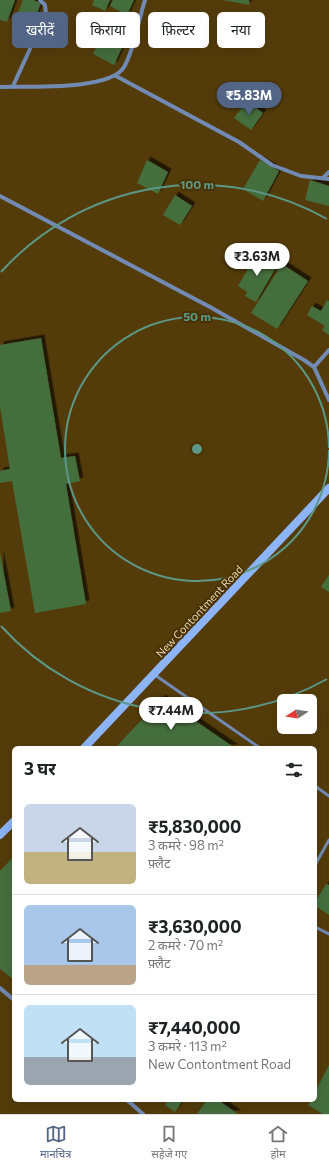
<!DOCTYPE html>
<html lang="hi">
<meta charset="utf-8">
<style>
:root{--surface:#fff;--page:#f2f2f2;--text:#202124;--muted:#757577;--line:#e0e0e0;--accent:#526586}
body{margin:0;font-family:Commissioner,"Noto Sans Devanagari",sans-serif;background:var(--page);color:var(--text);height:100vh;display:flex;flex-direction:column;font-size:15px;white-space:nowrap}
*{box-sizing:border-box;margin:0}
p{font-size:13px;color:var(--muted)}
.icon{flex:none;width:22px;height:22px;fill:none;stroke:currentColor;stroke-width:2;stroke-linecap:round;stroke-linejoin:round}
.map{position:relative;flex:1;overflow:hidden}
.side{position:absolute;left:12px;top:746px;width:305px;height:356px;display:flex;flex-direction:column;background:var(--surface);border-radius:6px;box-shadow:0 4px 16px #0002}
.side>*{flex:none}
.guide{position:absolute;left:12px;top:12px;width:305px;height:36px;display:flex;gap:8px}
.needle{width:26px;rotate:258deg}
.fabs{position:absolute;left:277px;top:694px;display:grid;gap:8px}
.fabs a{display:grid;place-items:center;width:40px;height:40px;border-radius:6px;background:var(--surface);box-shadow:0 4px 16px #0002;font-size:20px}
.price{position:absolute;translate:-50% -34px;padding:0 9px;border-radius:14px;background:#fff;color:#222;font-size:13px;line-height:26px;filter:drop-shadow(0 1px 2px #0008)}
.price::after{content:'';position:absolute;left:50%;top:24px;width:12px;height:9px;margin-left:-6px;background:inherit;clip-path:polygon(0 0,100% 0,50% 100%)}
.price.active{background:var(--accent);color:#fff}
ul{padding:0;list-style:none}
li{display:flex;align-items:center;gap:12px;height:100px;padding:0 12px}
li+li{border-top:1px solid var(--line)}
li span{display:grid;place-items:center;flex:none;width:112px;height:80px;border-radius:6px;color:#555}
li>.icon{margin-inline-start:auto}
span .icon{width:48px;height:48px;fill:#fffc;stroke-width:1}
li b{font-size:17px}
h2{display:flex;justify-content:space-between;align-items:center;height:48px;padding:0 12px;font-size:17px}
.tag{padding:0 14px;border-radius:6px;background:var(--surface);box-shadow:0 4px 16px #0002;font-size:14px;line-height:36px}
.tag.active{background:var(--accent);color:#fff}
.tabs{display:flex;justify-content:space-around;align-items:center;height:56px;border-top:1px solid var(--line);background:var(--surface);font-size:11px;color:var(--muted)}
.tabs a{display:grid;justify-items:center;gap:2px}
.tabs .active{color:var(--accent)}
.map>svg:first-child{display:block}
.building{fill:#456e3d;filter:url(#shadow)}
.lines{fill:none;stroke-linecap:round;stroke-linejoin:round}
.lane{stroke:#728bb5;stroke-width:3}
.street{stroke:#728bb5;stroke-width:4}
.secondary{stroke:#8cb4f6;stroke-width:8}
.ring{fill:none;stroke:#5b9888;stroke-width:2}
.labels{text-anchor:middle;dominant-baseline:central;stroke-width:4;stroke-linejoin:round;paint-order:stroke}
.street-label{font-size:11px;fill:#e7d6b8;stroke:#493100}
.centre{fill:#5b9888;stroke:#493100;stroke-width:2}
.ring-label{font-size:12px;text-anchor:middle;font-weight:bold;fill:#5b9888;stroke:#493100;stroke-width:4;stroke-linejoin:round;paint-order:stroke}
</style>
<div class="map">
<svg width="329" height="1114" viewBox="0 0 329 1114">
<defs>
<filter id="shadow"><feDropShadow dx="3.5" dy="-3.5" stdDeviation="0" flood-color="#0009"/></filter>
</defs>
<rect width="100%" height="100%" fill="#543c0a"/>
<!-- building -->
<g class="building">
<polygon points="0,0 15,0 7,22 0,20"/>
<polygon points="23,0 33,0 41,3 31,29 14,22"/>
<polygon points="94,0 110,0 105,11 92,5"/>
<polygon points="113,0 134,0 127,15 110,6"/>
<polygon points="223,0 249,0 249,5"/>
<polygon points="111,16 132,26 114,65 93,54"/>
<polygon points="247,101 263,113 251,130 234,118"/>
<polygon points="147,160 168,172 158,194 137,183"/>
<polygon points="260,160 279,171 263,201 243,189"/>
<polygon points="310,180 329,186 329,206 305,200"/>
<polygon points="175,195 192,206 180,225 163,215"/>
<polygon points="257,253 277,266 256,302 245,296 247,292 238,286"/>
<polygon points="282,264 308,281 277,329 251,313"/>
<polygon points="327,300 329,301 329,335 322,330 325,326 307,315 312,306 321,311"/>
<polygon points="41,338 61,458 75,456 80,481 66,484 86,604 35,613 12,481 0,483 0,471 10,469 0,407 0,345"/>
<polygon points="0,553 11,611 0,613"/>
<polygon points="329,575 329,592 321,587"/>
<polygon points="162,698 235,748 115,748"/>
<polygon points="14,856 14,980 0,969 0,871"/>
<polygon points="326,884 329,885 329,915 315,906 315,902"/>
<polygon points="329,1065 329,1114 323,1114 308,1105 311,1100 315,1100 315,1092"/>
<polygon points="168,1100 183,1100 175,1112 165,1105"/>
<polygon points="207,1100 218,1100 238,1114 197,1114"/>
</g>
<g class="lines">
<!-- lane -->
<g class="lane">
<polyline points="155,675 260,748"/>
<polyline points="315,786 329,796"/>
<polyline points="315,865 329,840"/>
<polyline points="315,927 329,934"/>
</g>
<!-- street -->
<g class="street">
<polyline points="116,76 239,142 272,165 301,176 329,179"/>
<polyline points="13,86 46,14 45,5 40,0"/>
<path d="M0,87C26,86 110,91 124,67C135,48 138,21 145,0"/>
<polyline points="323,178 329,172"/>
<polyline points="0,196 210,307 304,360 314,367 329,400"/>
<polyline points="314,367 329,350"/>
<polyline points="0,988 14,1000"/>
<polyline points="127,1100 143,1114"/>
</g>
<!-- secondary -->
<g class="secondary">
<polyline points="84,748 329,488"/>
<polyline points="0,835 14,821"/>
</g>
</g>
<!-- distance rings -->
<g class="ring">
<path d="M329 450A132 132 0 1 1 329 448"/>
<path d="M327 679A264 264 0 0 1 1 626M1 272A264 264 0 0 1 327 219"/>
</g>
<g class="labels">
<!-- street labels -->
<g class="street-label">
<text transform="translate(199 611) rotate(-47)">New Contontment Road</text>
</g>
</g>
<circle cx="197" cy="449" r="6" class="centre"/>
<g class="ring-label">
<text x="197" y="189">100 m</text>
<text x="197" y="321">50 m</text>
</g>
</svg>
<div class="fabs">
<a><svg class="needle" viewBox="-14 -14 28 28"><path d="M0-13l5 13h-10z" fill="#e53935"/><path d="M0 13l5-13h-10z" fill="#757577"/></svg></a>
</div>
<b class="price active" style="left:249px;top:116px">₹5.83M</b>
<b class="price" style="left:257px;top:277px">₹3.63M</b>
<b class="price" style="left:171px;top:731px">₹7.44M</b>
<div class="guide">
<a class="tag active">खरीदें</a>
<a class="tag">किराया</a>
<a class="tag">फ़िल्टर</a>
<a class="tag">नया</a>
</div>
<section class="side">
<h2>3 घर<svg class="icon" aria-label="filters" viewBox="0 0 24 24"><path d="M4 7h16M4 17h16"/><circle cx="9" cy="7" r="2"/><circle cx="15" cy="17" r="2"/></svg></h2>
<ul>
<li><span style="background:linear-gradient(#c9d6e8 60%,#c2b280 0)"><svg class="icon" aria-label="home" viewBox="0 0 24 24"><path d="M3 11l9-7 9 7M6 9v11h12V9"/></svg></span><div><b>₹5,830,000</b><p>3 कमरे · 98 m²</p><p>फ़्लैट</p></div></li>
<li><span style="background:linear-gradient(#a9c7e8 75%,#b9a48a 0)"><svg class="icon" aria-label="home" viewBox="0 0 24 24"><path d="M3 11l9-7 9 7M6 9v11h12V9"/></svg></span><div><b>₹3,630,000</b><p>2 कमरे · 70 m²</p><p>फ़्लैट</p></div></li>
<li><span style="background:linear-gradient(#bfe0f5 65%,#9aa5b1 0)"><svg class="icon" aria-label="home" viewBox="0 0 24 24"><path d="M3 11l9-7 9 7M6 9v11h12V9"/></svg></span><div><b>₹7,440,000</b><p>3 कमरे · 113 m²</p><p>New Contontment Road</p></div></li>
</ul>
</section>
</div>
<nav class="tabs">
<a class="active"><svg class="icon" aria-label="map" viewBox="0 0 24 24"><path d="M3 6l6-2 6 2 6-2v14l-6 2-6-2-6 2zM9 4v14M15 6v14"/></svg>मानचित्र</a>
<a><svg class="icon" aria-label="saved" viewBox="0 0 24 24"><path d="M7 4h10v16l-5-4-5 4z"/></svg>सहेजे गए</a>
<a><svg class="icon" aria-label="home" viewBox="0 0 24 24"><path d="M3 11l9-7 9 7M6 9v11h12V9"/></svg>होम</a>
</nav>
